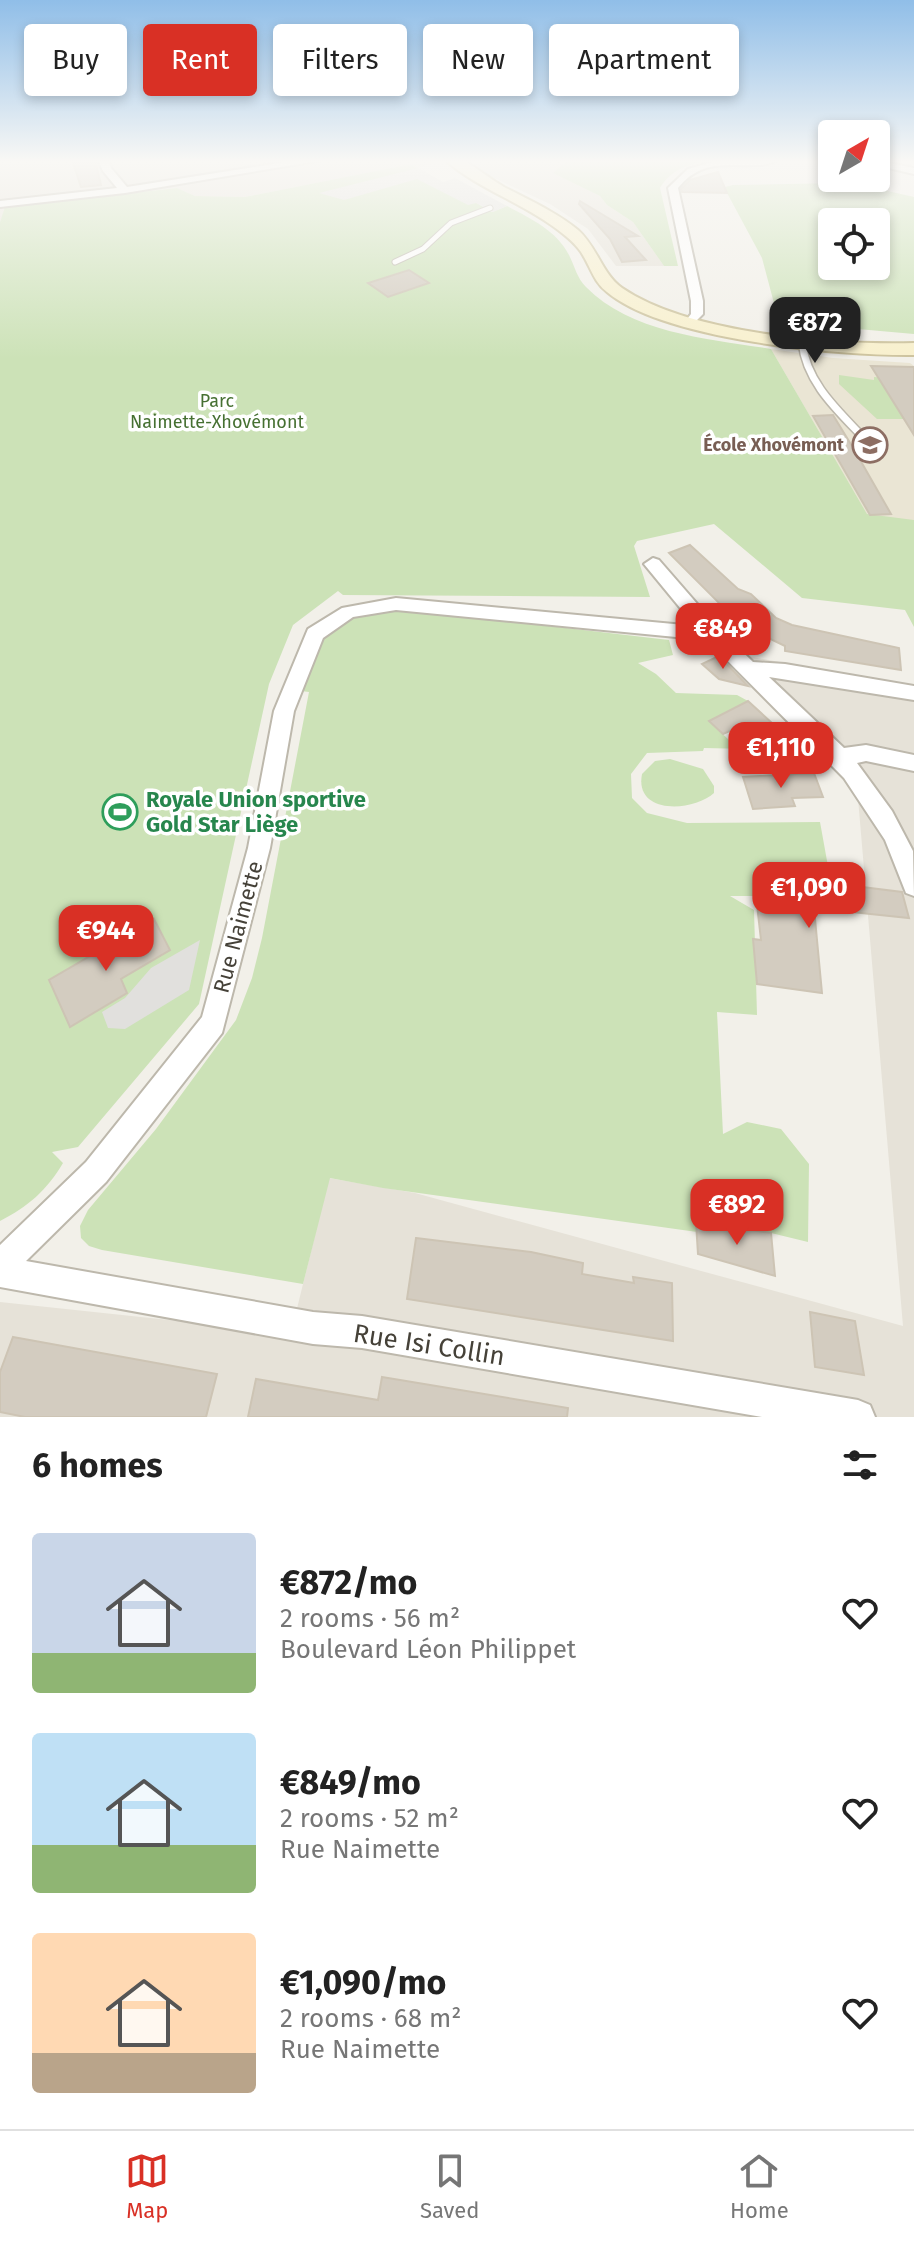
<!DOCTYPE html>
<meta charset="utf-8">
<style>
:root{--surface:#fff;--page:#f2f2f2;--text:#222;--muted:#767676;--line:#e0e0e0;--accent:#d93025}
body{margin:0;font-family:"Fira Sans",sans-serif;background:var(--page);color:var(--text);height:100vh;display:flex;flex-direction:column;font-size:30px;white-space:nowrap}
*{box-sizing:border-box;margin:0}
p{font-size:26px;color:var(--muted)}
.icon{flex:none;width:44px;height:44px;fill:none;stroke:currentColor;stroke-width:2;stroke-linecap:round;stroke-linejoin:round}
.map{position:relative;height:1417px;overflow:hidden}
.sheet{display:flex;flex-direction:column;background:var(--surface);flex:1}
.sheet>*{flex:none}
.banner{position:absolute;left:24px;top:24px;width:866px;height:72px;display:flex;gap:16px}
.needle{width:52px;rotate:39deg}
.tools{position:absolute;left:818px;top:120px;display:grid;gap:16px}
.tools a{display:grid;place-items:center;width:72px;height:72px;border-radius:8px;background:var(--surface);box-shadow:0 4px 12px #0003;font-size:40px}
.price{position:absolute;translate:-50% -68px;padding:0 18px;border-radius:16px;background:var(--accent);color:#fff;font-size:26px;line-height:52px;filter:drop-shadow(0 2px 4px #0008)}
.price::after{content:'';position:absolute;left:50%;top:48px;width:24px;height:18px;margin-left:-12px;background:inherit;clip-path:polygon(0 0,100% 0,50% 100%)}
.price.current{background:#222;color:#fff}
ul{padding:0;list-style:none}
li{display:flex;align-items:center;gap:24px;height:200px;padding:0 32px}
li span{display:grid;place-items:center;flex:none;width:224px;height:160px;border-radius:8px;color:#555}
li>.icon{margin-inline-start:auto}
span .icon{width:96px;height:96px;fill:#fffc;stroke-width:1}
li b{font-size:34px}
h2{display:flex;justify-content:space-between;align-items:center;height:96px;padding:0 32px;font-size:34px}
.chip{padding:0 28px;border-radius:8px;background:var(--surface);box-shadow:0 4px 12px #0003;font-size:28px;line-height:72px}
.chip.current{background:var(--accent);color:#fff}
.tab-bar{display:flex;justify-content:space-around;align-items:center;height:112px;border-top:2px solid var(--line);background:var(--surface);font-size:22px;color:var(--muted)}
.tab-bar a{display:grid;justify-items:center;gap:4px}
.tab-bar .current{color:var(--accent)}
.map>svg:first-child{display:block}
.residential{fill:#e6e2d8}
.education{fill:#eae5d4}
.green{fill:#cce2b7;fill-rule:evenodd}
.parking{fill:#e1e0dd}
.building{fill:#d3ccc0;stroke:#cdc4b4;stroke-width:2}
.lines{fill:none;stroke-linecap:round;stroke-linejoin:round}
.lane-far1-casing{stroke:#bdb8ac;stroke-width:7}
.lane-casing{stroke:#bdb8ac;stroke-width:10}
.street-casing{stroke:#bdb8ac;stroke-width:4}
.secondary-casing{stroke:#cdc39e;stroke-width:4}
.lane-far1{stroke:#fff;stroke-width:5}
.lane{stroke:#fff;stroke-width:7}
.street{fill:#fff;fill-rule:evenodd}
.secondary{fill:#f8f0cd;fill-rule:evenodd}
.labels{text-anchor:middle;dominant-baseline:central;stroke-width:7;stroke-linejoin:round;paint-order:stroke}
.far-park-label{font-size:18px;fill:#467032;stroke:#fff}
.far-education-label{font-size:18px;font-weight:bold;fill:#785e54;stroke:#fff;text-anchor:end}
.leisure-label{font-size:22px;font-weight:bold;fill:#27864d;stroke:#fff;text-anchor:start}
.street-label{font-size:22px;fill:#454138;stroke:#fff}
.near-street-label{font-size:26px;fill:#454138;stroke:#fff}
</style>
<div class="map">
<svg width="914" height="1417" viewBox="0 0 914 1417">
<rect width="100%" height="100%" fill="#f2f0e9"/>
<!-- residential -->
<g class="residential">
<polygon points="0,160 427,160 433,163 418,168 411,164 245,197 195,196 177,188 6,207 0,222"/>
<polygon points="475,160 568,160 554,173 600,196 607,205 633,222 664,266 616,266 588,229 550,204 475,169"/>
<polygon points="731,653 914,687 914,1417 0,1417 0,1302 291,1333 329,1178 415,1193 903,1326 856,775"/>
</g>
<!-- education -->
<polygon class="education" points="771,349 833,358 910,363 914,366 914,536 872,523"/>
<!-- green -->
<g class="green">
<path d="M568,160H715C693,163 672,167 660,188L678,266H664L633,222L607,205L600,196L553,173Z"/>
<path d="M411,164L492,212L507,206C531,219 556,230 569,255C575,267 577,278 586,287C632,334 711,339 771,349L867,514L914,520V627L905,610L802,598L714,524L637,541L634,546L650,597L343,595L338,591L293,625L269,684L199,1004L78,1147L52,1152L63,1163C47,1190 28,1207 0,1221V222L5,207L177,188L195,196L245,197Z"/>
<path d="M844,178L857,184L914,197V334L779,322L762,258L726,191L725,187L733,185L840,183ZM832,222H876V266H832Z"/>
<polygon points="839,375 874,380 874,377 891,378 904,419 877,419 839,384"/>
<path d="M404,609L669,640L673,655L638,663L656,674L676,693L737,695L748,701L709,721L729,740L742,733L752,743L748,744L749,749L704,748L703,751L647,753L631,774L632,798L647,813L687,823L820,822L831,883L807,881L806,896H730L754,910L757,1015L717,1012L723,1134L747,1122L781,1129L809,1164L808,1242L771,1233L705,1223H696L697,1232L383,1188L330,1178L303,1284L102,1250L89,1246L81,1238L80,1226L88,1210L156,1129L236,1020L252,978L262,938L309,692L301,691C320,628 338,613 404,609Z"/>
<path d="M670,759L703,769L714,786V793C693,812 634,815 642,774L655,761Z"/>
</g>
<!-- parking -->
<g class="parking">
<polygon points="418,168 443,182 455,178 507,206 493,212 476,203 468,205 417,179 344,200 319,193"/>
<polygon points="200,940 189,990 125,1029 108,1028 102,1012 125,998 151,968"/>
</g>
<!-- building -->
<g class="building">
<polygon points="72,160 95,160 101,185 81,187"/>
<polygon points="718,172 727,193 682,192 681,189 690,180"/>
<polygon points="580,201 638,236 625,237 646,260 622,262 610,239 579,204"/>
<polygon points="409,270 429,283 388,297 368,283"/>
<polygon points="871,366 914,367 914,435"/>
<polygon points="833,415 855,451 891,514 870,515 813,416"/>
<polygon points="690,545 738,589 751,594 776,618 792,625 899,648 901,670 785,651 785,646 756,632 749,633 669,553"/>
<polygon points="719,656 748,686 719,679 702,664"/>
<polygon points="748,701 798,747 765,759 736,728 723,734 709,721"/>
<polygon points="814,773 823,797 792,798 795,806 753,809 743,777"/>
<polygon points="806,880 902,892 909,918 814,908 822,993 757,984 753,939 761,940 756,896 806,896"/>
<polygon points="154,919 170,950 121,979 127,993 70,1027 49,980"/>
<polygon points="696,1222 771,1233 775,1276 698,1254"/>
<polygon points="416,1238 531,1252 583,1263 582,1274 634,1283 633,1277 672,1283 673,1341 407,1299"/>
<polygon points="810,1312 855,1321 864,1375 815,1367"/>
<polygon points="13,1337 217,1374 206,1417 25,1417 0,1412 0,1372"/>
<polygon points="382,1377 568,1408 567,1417 248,1417 256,1379 378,1400"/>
</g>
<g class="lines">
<defs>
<polyline id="lane-far1" points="395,262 423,249 451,223 490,208"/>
<path id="lane" d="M802,342C806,381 835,408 861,435"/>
<g id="street">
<polygon points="98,160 108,160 111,168 127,187 298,160 323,160 125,193 0,207 0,201 117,188 103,171"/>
<path d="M719,160H778C749,175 709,149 678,188L703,301V314L691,326L685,322L691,314V301L668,188L688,169Z"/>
<polygon points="876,160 914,168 914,174 876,165"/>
<polygon points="653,558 659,560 719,629 753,662 785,664 914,686 914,700 769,677 844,748 866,745 914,755 914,771 866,761 857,763 892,811 913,851 914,896 906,893 885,840 844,778 707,640 396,610 353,617 323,638 294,711 270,848 222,1033 106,1182 26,1261 313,1312 362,1316 858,1400 870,1405 875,1417 762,1417 362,1348 313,1344 0,1287 0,1245 86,1162 202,1017 248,848 274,711 308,629 342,608 396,598 695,626 644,564"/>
</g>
<path id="secondary" d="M445,160H463C477,168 490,179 504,187C529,200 556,212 578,230C597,247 603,275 622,288C689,334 833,345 914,343V355C839,356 664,340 607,292C595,283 591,269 584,257C578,245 565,235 554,227C520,202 477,188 445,160Z"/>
</defs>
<!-- lane-far1 casing -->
<use href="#lane-far1" class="lane-far1-casing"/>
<!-- lane casing -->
<use href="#lane" class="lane-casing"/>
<!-- street casing -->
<use href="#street" class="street-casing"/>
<!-- secondary casing -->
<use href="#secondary" class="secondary-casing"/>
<!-- lane-far1 -->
<use href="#lane-far1" class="lane-far1"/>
<!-- lane -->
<use href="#lane" class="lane"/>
<!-- street -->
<use href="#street" class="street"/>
<!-- secondary -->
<use href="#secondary" class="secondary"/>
</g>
<!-- sky -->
<linearGradient id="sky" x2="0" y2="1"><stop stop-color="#90bee8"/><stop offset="0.45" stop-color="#f9f8f5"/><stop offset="1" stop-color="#f9f8f5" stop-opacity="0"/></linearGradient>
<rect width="914" height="359" fill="url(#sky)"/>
<!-- icons -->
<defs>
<symbol id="school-ring" viewBox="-11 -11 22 22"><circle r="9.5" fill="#fff" stroke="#8d6e63" stroke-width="1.5"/><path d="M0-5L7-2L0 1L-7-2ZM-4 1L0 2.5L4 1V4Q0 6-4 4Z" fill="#8d6e63"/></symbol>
<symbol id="stadium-ring" viewBox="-11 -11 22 22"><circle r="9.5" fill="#fff" stroke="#2e9e5b" stroke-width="1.5"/><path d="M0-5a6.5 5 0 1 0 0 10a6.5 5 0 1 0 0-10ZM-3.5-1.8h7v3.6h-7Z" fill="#2e9e5b"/></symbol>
</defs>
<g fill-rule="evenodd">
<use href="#school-ring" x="850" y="425" width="40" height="40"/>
<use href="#stadium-ring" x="100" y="792" width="40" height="40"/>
</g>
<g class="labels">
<!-- far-park labels -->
<g class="far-park-label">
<text x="217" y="401">Parc<tspan x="217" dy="21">Naimette-Xhovémont</tspan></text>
</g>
<!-- far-education labels -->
<g class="far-education-label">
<text x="844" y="445">École Xhovémont</text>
</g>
<!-- leisure labels -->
<g class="leisure-label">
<text x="146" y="799">Royale Union sportive<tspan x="146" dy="25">Gold Star Liège</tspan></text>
</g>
<!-- street labels -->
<g class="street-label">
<text transform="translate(238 927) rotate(-75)">Rue Naimette</text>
</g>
<!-- near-street labels -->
<g class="near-street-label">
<text transform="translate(429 1345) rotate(9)">Rue Isi Collin</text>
</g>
</g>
</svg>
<div class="tools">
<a><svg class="needle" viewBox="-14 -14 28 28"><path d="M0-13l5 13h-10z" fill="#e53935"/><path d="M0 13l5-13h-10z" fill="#767676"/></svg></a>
<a><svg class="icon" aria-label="locate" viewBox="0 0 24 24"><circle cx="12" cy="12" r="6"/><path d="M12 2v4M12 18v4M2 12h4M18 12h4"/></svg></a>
</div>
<b class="price current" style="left:815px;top:365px">€872</b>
<b class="price" style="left:723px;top:671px">€849</b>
<b class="price" style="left:781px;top:790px">€1,110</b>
<b class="price" style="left:809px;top:930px">€1,090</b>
<b class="price" style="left:106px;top:973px">€944</b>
<b class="price" style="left:737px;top:1247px">€892</b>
<div class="banner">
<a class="chip">Buy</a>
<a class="chip current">Rent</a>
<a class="chip">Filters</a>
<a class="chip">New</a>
<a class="chip">Apartment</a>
</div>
</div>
<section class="sheet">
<h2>6 homes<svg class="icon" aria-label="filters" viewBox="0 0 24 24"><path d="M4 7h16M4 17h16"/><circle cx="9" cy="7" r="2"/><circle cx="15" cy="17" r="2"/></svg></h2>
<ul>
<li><span style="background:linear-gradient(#c9d6e8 75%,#8fb573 0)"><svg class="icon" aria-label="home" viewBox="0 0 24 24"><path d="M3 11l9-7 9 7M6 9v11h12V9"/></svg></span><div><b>€872/mo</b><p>2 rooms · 56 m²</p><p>Boulevard Léon Philippet</p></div><svg class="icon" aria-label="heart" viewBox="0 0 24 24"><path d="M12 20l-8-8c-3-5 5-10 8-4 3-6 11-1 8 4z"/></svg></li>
<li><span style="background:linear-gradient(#bfe0f5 70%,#8fb573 0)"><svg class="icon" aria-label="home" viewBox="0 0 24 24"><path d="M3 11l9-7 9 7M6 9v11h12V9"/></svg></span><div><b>€849/mo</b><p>2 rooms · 52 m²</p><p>Rue Naimette</p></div><svg class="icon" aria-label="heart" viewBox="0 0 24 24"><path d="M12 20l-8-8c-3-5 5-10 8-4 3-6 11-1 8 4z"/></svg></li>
<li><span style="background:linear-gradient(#ffd9b3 75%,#b9a48a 0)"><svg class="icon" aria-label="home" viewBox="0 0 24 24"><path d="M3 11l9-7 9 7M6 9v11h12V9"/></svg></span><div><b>€1,090/mo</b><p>2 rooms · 68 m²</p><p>Rue Naimette</p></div><svg class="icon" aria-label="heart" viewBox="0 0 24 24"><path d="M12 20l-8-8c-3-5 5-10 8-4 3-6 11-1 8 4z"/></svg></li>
</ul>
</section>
<nav class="tab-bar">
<a class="current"><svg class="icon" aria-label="map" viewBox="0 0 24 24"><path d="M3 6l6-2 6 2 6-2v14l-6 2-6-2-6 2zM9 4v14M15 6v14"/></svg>Map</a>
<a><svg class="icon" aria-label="saved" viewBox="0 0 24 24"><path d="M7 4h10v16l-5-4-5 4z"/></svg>Saved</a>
<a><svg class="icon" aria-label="home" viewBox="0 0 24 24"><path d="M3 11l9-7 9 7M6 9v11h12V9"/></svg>Home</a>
</nav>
